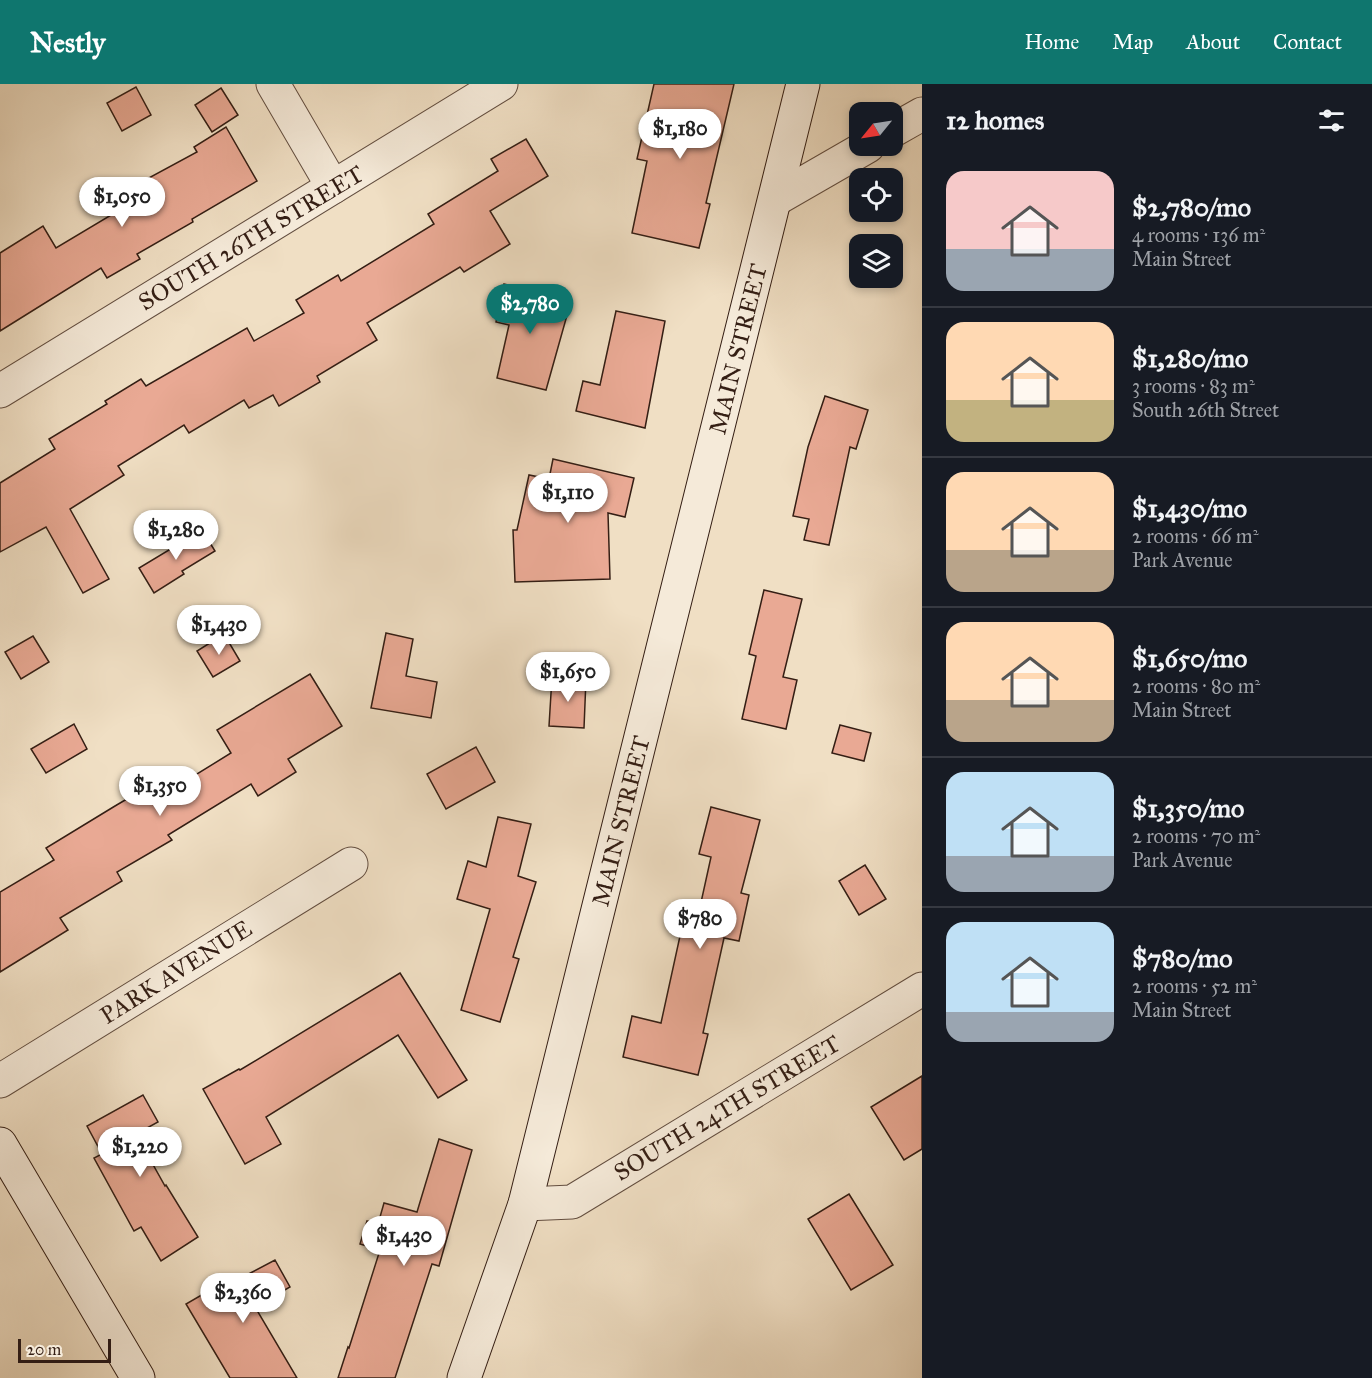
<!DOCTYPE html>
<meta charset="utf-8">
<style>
:root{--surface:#171b24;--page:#20242c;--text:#f1f3f6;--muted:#9ea1a6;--line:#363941;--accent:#0f766e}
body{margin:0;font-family:"IM FELL Great Primer",serif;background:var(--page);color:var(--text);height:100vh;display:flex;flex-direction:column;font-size:22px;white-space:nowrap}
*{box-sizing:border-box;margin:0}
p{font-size:20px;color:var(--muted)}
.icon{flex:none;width:33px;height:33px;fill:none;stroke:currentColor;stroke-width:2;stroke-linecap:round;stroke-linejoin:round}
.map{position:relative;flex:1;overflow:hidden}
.sheet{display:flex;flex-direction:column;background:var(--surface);width:450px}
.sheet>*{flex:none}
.needle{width:39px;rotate:240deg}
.tools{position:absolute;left:849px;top:18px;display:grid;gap:12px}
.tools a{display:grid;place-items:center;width:54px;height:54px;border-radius:12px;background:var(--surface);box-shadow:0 3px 9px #0003;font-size:30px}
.scale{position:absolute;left:18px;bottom:15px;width:93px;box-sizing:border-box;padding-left:6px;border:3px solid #341e14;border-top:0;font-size:16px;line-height:21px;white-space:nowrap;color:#341e14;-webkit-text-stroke:4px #f5ead9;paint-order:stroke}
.price{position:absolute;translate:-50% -51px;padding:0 14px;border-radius:21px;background:#fff;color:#222;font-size:20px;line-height:39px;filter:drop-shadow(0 2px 3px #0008)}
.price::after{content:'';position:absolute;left:50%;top:36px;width:18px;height:14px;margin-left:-9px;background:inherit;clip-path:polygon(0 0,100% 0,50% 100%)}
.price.on{background:var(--accent);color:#fff}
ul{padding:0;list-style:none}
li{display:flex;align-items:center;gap:18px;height:150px;padding:0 24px}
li+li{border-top:2px solid var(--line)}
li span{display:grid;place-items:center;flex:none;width:168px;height:120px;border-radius:18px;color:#555}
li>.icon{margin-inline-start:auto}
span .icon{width:72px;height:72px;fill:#fffc;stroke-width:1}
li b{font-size:26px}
h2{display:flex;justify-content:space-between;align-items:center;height:72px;padding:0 24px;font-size:26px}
header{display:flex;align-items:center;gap:36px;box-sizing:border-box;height:84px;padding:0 30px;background:var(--accent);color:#fff}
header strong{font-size:28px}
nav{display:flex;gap:33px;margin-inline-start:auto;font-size:21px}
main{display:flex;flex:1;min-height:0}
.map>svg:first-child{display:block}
.building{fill:#e9a994;stroke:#341e14;stroke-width:1.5}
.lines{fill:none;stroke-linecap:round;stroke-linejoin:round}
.street-casing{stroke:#634e40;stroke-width:35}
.secondary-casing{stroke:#341e14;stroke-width:35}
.street{stroke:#f5ead9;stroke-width:33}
.secondary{stroke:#f5ead9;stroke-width:33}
.labels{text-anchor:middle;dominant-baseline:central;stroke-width:4.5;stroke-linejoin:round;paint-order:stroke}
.street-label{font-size:24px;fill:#341e14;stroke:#f5ead9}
</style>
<header>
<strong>Nestly</strong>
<nav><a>Home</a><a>Map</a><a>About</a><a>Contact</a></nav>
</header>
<main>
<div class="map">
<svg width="922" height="1294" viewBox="0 0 922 1294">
<rect width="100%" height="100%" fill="#f0dfc4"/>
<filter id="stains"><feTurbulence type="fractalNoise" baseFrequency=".00333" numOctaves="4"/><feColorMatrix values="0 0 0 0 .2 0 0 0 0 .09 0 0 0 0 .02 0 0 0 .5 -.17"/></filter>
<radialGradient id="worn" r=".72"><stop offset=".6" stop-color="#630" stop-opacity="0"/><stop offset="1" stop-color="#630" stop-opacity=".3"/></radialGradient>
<!-- building -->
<g class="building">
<polygon points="654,0 734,0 706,119 710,120 699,164 632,149 647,77 637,75"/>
<polygon points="136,3 151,31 122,47 107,19"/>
<polygon points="221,4 238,31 212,48 195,21"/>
<polygon points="226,43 257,97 192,135 193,138 137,170 140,175 107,194 101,184 0,247 0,169 43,142 56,164 138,115 132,103 197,68 194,63"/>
<polygon points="526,55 548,92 490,127 510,160 464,188 460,183 367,239 377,256 317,292 320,298 279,322 273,311 249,324 244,316 189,349 184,341 118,382 124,391 70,425 109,495 83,509 46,443 0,468 0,399 55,365 49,355 107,320 105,317 141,295 146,302 247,244 254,257 304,229 296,216 338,191 341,197 434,140 428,130 498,87 491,75"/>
<polygon points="504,200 571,217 546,306 497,294 509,241 496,238"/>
<polygon points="616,227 665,237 645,344 576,327 583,297 600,301"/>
<polygon points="825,312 868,326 856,365 850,363 829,461 804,456 809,435 793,432 808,363"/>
<polygon points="553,375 634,394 625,433 608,429 610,495 515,498 513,446 517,446 529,391 549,395"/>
<polygon points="202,446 215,467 182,487 184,490 154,509 139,484"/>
<polygon points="764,506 802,515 783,593 797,596 786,645 742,635 756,572 749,570"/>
<polygon points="386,549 413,555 406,592 437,598 431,634 371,624"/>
<polygon points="224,550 240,577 213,593 197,567"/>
<polygon points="33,552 49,578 21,595 5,568"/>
<polygon points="310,590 342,642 288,675 296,688 258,712 251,700 168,751 172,756 117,788 122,797 60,834 68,846 0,888 0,808 54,776 46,764 115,722 142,706 150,719 231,669 217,646"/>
<polygon points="552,593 586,595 584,644 549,642"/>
<polygon points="74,640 87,665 46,689 31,665"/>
<polygon points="840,641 871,649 864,677 832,669"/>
<polygon points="476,663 495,698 446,725 427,690"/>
<polygon points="711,723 760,736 741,809 749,811 739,857 724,854 703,949 708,950 698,991 623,973 632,932 661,939 687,820 700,823 711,773 699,770"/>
<polygon points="498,733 531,740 518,792 536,798 513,873 519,875 500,938 461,926 490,825 457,815 468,777 486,783"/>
<polygon points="865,781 886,815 859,831 839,797"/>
<polygon points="400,889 467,996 438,1014 398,951 266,1033 281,1060 245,1080 203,1005 239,985 240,986"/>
<polygon points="922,992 922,1065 904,1076 871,1023"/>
<polygon points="143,1011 158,1038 136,1050 165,1102 166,1101 198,1153 161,1177 141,1143 134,1147 94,1074 102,1070 87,1042"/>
<polygon points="439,1055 472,1066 439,1182 432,1180 395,1294 338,1294 348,1263 349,1264 380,1166 360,1160 367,1137 378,1140 384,1119 417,1128"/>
<polygon points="849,1110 893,1181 851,1206 808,1135"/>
<polygon points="275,1176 290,1203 255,1223 297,1294 230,1294 186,1220 236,1191 239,1195"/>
</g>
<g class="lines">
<defs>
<g id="street">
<polyline points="273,0 333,103"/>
<polyline points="892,47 922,30"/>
<polyline points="776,115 868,62"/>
<polyline points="0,307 501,0"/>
<polyline points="0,997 351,780"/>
<polyline points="525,1120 572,1118 922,905"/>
</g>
<g id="secondary">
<polyline points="0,1060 138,1294"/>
<polyline points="464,1294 525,1120 803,0"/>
</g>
</defs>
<!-- street casing -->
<use href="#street" class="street-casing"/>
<!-- secondary casing -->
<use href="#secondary" class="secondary-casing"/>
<!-- street -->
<use href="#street" class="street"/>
<!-- secondary -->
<use href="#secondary" class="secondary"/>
</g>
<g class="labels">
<!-- street labels -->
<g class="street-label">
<text transform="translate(251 154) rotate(-31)">SOUTH 26TH STREET</text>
<text transform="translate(738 265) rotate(-76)">MAIN STREET</text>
<text transform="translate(621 737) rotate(-76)">MAIN STREET</text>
<text transform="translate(176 888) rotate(-32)">PARK AVENUE</text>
<text transform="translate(727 1024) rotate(-31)">SOUTH 24TH STREET</text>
</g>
</g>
<rect width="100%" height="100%" filter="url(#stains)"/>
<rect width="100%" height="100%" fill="url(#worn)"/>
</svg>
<div class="tools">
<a><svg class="needle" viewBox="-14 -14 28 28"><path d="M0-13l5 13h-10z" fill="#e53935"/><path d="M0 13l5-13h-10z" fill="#9ea1a6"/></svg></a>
<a><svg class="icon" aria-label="locate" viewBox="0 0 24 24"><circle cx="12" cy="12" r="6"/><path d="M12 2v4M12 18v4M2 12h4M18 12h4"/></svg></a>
<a><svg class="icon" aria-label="layers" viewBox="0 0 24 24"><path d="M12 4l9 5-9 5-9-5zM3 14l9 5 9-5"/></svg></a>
</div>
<div class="scale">20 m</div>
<b class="price" style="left:680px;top:76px">$1,180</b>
<b class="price" style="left:122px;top:144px">$1,050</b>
<b class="price on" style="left:530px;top:251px">$2,780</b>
<b class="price" style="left:568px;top:440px">$1,110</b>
<b class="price" style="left:176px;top:477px">$1,280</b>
<b class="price" style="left:219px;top:572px">$1,430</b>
<b class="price" style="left:568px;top:619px">$1,650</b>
<b class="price" style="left:160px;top:733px">$1,350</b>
<b class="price" style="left:700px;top:866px">$780</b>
<b class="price" style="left:140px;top:1094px">$1,220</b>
<b class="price" style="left:404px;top:1183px">$1,430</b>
<b class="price" style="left:243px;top:1240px">$2,360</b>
</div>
<section class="sheet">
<h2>12 homes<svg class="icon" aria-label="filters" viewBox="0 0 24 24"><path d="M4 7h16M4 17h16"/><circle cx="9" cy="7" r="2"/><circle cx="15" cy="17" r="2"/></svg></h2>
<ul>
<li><span style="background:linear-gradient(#f6c9c9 65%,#9aa5b1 0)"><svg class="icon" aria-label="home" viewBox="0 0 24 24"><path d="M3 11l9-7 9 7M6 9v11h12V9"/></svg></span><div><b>$2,780/mo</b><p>4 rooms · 136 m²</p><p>Main Street</p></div></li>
<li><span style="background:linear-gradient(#ffd9b3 65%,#c2b280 0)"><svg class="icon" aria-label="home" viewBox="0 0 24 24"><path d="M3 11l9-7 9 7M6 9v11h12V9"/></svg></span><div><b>$1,280/mo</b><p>3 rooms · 83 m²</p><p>South 26th Street</p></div></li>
<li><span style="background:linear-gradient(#ffd9b3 65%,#b9a48a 0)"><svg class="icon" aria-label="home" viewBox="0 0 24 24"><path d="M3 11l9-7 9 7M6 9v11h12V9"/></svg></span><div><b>$1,430/mo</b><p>2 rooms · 66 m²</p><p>Park Avenue</p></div></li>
<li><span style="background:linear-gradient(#ffd9b3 65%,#b9a48a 0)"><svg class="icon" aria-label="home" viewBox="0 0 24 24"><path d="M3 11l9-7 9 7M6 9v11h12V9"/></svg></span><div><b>$1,650/mo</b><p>2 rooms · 80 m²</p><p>Main Street</p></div></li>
<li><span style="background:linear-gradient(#bfe0f5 70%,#9aa5b1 0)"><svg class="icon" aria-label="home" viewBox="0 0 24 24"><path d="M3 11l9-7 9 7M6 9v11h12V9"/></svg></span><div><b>$1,350/mo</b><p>2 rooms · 70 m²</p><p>Park Avenue</p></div></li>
<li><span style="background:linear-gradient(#bfe0f5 75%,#9aa5b1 0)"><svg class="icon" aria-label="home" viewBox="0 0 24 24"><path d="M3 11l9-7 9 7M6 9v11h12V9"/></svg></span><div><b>$780/mo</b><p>2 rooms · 52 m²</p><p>Main Street</p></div></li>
</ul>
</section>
</main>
